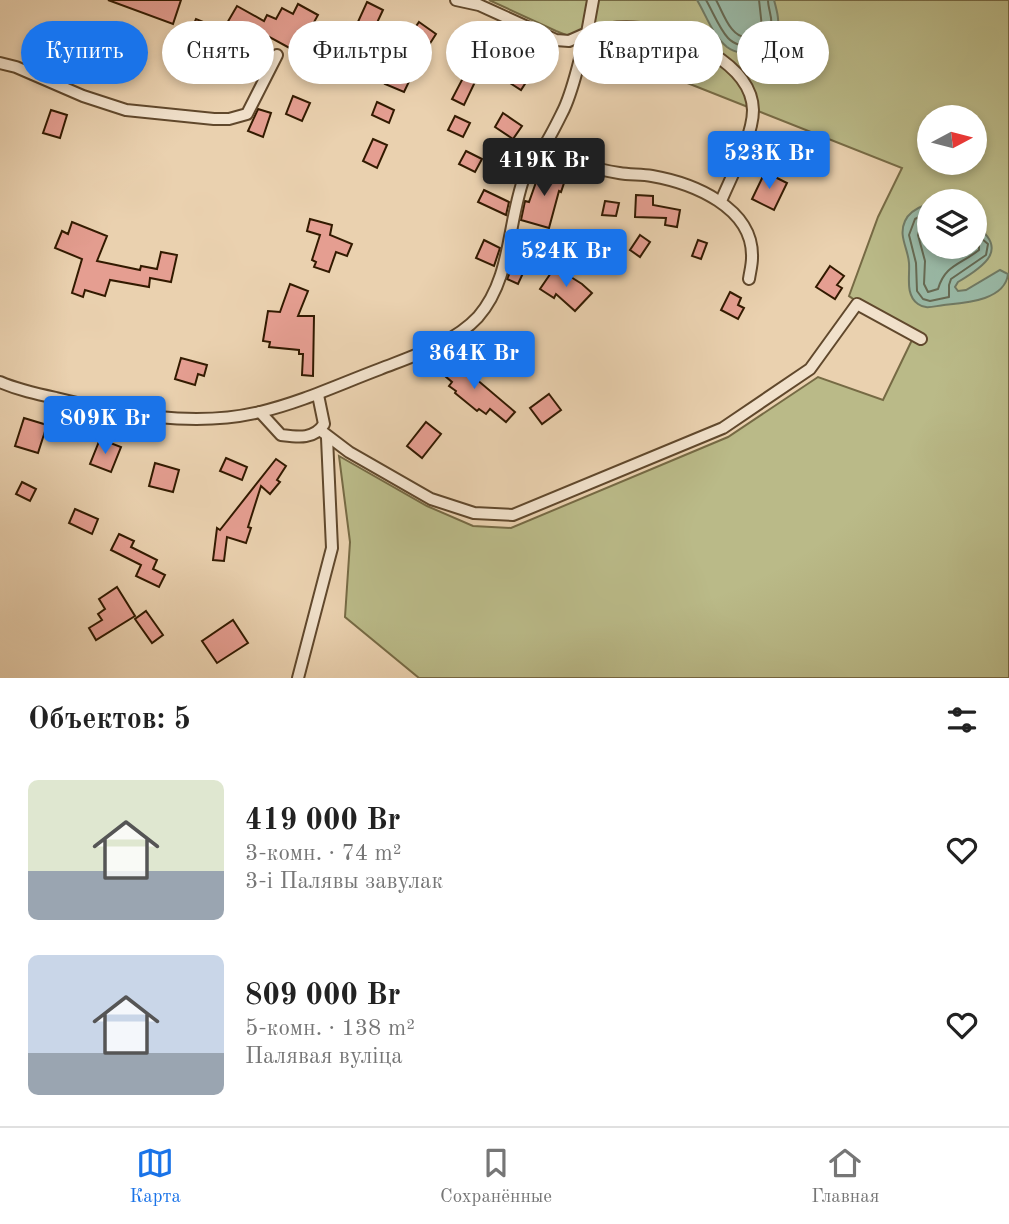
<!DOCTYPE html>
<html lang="ru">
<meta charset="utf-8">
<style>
:root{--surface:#fff;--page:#f2f2f2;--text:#222;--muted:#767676;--line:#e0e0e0;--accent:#1a73e8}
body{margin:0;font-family:"Old Standard TT",serif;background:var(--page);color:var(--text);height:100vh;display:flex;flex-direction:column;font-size:26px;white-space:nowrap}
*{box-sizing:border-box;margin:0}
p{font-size:23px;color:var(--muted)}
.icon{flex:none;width:38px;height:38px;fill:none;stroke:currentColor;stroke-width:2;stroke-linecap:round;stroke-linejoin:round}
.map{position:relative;height:678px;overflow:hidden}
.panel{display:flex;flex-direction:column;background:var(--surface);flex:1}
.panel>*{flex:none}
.banner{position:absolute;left:21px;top:21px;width:968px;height:63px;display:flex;gap:14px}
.needle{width:46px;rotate:83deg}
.buttons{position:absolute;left:917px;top:105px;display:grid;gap:14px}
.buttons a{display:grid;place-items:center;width:70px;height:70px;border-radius:50%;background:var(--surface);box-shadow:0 4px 10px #0003;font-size:35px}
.price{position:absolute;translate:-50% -60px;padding:0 16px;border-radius:7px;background:var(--accent);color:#fff;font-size:23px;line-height:46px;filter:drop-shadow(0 2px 4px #0008)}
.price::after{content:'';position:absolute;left:50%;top:42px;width:21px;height:16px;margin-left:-10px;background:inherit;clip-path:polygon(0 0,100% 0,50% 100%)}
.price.current{background:#222;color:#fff}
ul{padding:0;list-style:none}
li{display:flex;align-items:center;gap:21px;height:175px;padding:0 28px}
li span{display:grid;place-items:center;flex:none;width:196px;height:140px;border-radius:10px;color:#555}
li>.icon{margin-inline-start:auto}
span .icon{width:84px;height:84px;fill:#fffc;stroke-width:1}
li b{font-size:30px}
h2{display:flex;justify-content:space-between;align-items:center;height:84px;padding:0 28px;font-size:30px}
.pill{padding:0 24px;border-radius:32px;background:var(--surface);box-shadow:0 4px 10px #0003;font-size:24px;line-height:63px}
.pill.current{background:var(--accent);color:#fff}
.tab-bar{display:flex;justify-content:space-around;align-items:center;height:98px;border-top:2px solid var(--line);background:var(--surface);font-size:19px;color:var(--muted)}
.tab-bar a{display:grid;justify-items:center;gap:4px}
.tab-bar .current{color:var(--accent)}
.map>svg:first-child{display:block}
.green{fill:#baba88;stroke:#766a44;stroke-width:2;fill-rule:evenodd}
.water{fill:#99b8a5;stroke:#707963;stroke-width:2}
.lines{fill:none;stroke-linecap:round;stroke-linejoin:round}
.shore{stroke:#666952;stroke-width:2}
.building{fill:#e59e91;stroke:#321a00;stroke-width:2}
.minor-casing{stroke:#60482c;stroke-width:14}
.minor{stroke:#f1e1cb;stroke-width:10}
</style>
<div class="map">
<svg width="1009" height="678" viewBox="0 0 1009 678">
<rect width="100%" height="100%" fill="#ead1af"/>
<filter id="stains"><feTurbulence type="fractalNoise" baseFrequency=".00286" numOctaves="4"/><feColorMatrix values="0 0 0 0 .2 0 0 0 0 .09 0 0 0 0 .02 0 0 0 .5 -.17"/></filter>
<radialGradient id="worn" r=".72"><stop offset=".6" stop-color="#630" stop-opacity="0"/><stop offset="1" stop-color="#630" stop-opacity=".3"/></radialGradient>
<!-- green -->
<path class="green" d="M489,0H1009V678H419L345,617L350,542L339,456L427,506L473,526L511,528L728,437L818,377L883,400L912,340L849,296L878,217L902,168L556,31ZM929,117H975V163H929ZM929,201H975V247H929Z"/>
<!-- water -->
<g class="water">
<path d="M697,0H774C777,11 780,21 777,33C772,53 743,59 727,47C713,36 706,15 697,0Z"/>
<path d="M925,205H929V247H975V225C1009,249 985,266 958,282L955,287L958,291L966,290L1000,270L1008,274C1005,301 963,303 944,305C934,306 926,310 918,304C905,295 910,276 909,263C908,248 898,236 905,221C909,212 917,208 925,205Z"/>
</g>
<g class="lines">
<!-- shore -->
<g class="shore">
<path d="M706,0C713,12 719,28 728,38C741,52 768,47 771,27C773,18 768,9 768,0"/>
<path d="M716,0C723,12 731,40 749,37C756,36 759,33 762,27L759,0"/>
<polyline points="929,212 915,219 909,235 916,263 917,291 923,299 930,301 949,297 949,285 951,279 986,255 988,244 975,233"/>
<path d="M929,221L921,225L918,235L925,261L924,284L928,292L938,289C945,265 960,265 979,250V246L975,243"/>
</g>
</g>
<!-- building -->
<g class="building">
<polygon points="108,0 181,0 173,24"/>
<polygon points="367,2 383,10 368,42 352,35"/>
<polygon points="298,4 318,15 304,40 312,44 302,65 293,60 297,52 249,26 247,26 229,66 186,42 196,19 223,30 237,6 264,21 267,15 276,19 282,8 293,14"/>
<polygon points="419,22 436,34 429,45 427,44 404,92 385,84 408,38"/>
<polygon points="519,69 530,76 521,90 510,83"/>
<polygon points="464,76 475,82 464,105 452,99"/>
<polygon points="293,96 310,103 302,121 286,114"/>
<polygon points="377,102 394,110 389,123 372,115"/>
<polygon points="258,109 271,113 263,137 248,131"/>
<polygon points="51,110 67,115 60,138 43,133"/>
<polygon points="503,113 522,126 513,139 495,127"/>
<polygon points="455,116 470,123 463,137 448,130"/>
<polygon points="373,139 387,145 377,168 363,161"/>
<polygon points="466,151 482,159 475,172 459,164"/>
<polygon points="541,168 553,172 554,168 563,171 561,175 566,177 561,192 559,191 549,228 521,220 525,201 529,202"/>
<polygon points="765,172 787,183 774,210 752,199"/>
<polygon points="484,190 509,202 506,215 478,202"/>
<polygon points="636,195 653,196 653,205 680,210 677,227 665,225 666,218 635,217"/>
<polygon points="605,201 619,203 616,216 602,215"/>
<polygon points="310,219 332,225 330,235 352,244 347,256 336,252 329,272 314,267 316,262 312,260 320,235 307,231"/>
<polygon points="72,222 107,236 97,261 140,270 141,266 157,269 161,252 177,255 171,282 150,278 149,287 110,280 105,296 85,290 83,297 72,293 82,259 55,248 62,231 68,234"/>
<polygon points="640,235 650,242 640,257 630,250"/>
<polygon points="484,240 500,248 494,266 476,258"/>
<polygon points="698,240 707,243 701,259 692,256"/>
<polygon points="513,266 524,271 518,284 507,279"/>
<polygon points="830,266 844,276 837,285 842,288 835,299 816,287"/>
<polygon points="555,267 582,284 592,293 575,311 556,294 554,298 540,289"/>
<polygon points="290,284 308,291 298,316 314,316 313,376 302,375 303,354 299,354 299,350 269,347 270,342 263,341 268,311 280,312"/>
<polygon points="730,292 741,298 738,305 744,308 738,319 721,310"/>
<polygon points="449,356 515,412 506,422 490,409 486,414 479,409 477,411 455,393 456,391 449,386 452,382 438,370"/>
<polygon points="181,358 207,365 204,376 198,374 195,385 175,379"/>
<polygon points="549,394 561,410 542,424 530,408"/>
<polygon points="24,418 47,425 38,453 15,446"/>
<polygon points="426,422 441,434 422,458 407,446"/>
<polygon points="100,439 121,447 111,472 90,464"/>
<polygon points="226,458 247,467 242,480 220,471"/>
<polygon points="276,459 286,466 277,480 280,482 270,494 261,486 248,527 251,528 246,543 227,537 224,561 213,560 217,528 220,530"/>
<polygon points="155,463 179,470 173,492 149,486"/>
<polygon points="22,482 36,489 30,501 16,494"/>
<polygon points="75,509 98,519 92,534 69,523"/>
<polygon points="119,534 134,541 131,547 157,560 153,569 165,575 159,587 136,576 141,565 111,550"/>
<polygon points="117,587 135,616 96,640 89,628 102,620 98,614 105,609 99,599"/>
<polygon points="146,611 163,635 152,643 135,619"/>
<polygon points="233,620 248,643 217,663 202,641"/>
</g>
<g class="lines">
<defs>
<g id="minor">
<path d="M593,0L587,33C605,28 621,26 640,28C680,32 752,63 753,110C753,136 731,177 721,201"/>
<polyline points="0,63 16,67 83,96 126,110 214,119 229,119 247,114 277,55"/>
<path d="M541,151C567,160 593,169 619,173C630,175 641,174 652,176C692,183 754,207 752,258C752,265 750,272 749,279"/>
<path d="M0,382C18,390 37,394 56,398C121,414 194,428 260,412C302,402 340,384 380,369C413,356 454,343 478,317C513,277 507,219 526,172C529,164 536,158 541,151C550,138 557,123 564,109C575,85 579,59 587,33L569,41L556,40L479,5L456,0"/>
<path d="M260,412L281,435C297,437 314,440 324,424L318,395"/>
<polyline points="320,430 349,452 431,499 474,513 513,515 723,428 810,369 857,304 921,339"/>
<polyline points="298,678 332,548 327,438"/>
</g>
</defs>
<!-- minor casing -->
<use href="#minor" class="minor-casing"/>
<!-- minor -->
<use href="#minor" class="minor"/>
</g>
<rect width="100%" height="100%" filter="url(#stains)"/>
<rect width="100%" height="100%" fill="url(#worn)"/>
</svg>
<div class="buttons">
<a><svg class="needle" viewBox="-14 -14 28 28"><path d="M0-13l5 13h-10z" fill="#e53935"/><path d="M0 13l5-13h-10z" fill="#767676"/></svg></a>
<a><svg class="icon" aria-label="layers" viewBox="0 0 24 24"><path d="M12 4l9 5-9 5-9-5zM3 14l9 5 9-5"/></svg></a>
</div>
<b class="price" style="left:769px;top:191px">523K Br</b>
<b class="price current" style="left:544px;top:198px">419K Br</b>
<b class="price" style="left:566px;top:289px">524K Br</b>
<b class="price" style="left:474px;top:391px">364K Br</b>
<b class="price" style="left:105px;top:456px">809K Br</b>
<div class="banner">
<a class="pill current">Купить</a>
<a class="pill">Снять</a>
<a class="pill">Фильтры</a>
<a class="pill">Новое</a>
<a class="pill">Квартира</a>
<a class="pill">Дом</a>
</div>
</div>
<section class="panel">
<h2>Объектов: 5<svg class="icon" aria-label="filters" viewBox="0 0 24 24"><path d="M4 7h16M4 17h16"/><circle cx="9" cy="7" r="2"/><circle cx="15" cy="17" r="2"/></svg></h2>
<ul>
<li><span style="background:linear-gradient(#dfe7d0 65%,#9aa5b1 0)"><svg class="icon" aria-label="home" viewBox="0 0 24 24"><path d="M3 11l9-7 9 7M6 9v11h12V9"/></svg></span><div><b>419 000 Br</b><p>3-комн. · 74 m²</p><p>3-і Палявы завулак</p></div><svg class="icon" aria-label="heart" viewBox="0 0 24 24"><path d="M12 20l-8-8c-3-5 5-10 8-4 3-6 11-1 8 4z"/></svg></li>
<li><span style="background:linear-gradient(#c9d6e8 70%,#9aa5b1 0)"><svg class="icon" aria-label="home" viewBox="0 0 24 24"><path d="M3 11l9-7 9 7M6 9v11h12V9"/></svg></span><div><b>809 000 Br</b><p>5-комн. · 138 m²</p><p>Палявая вуліца</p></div><svg class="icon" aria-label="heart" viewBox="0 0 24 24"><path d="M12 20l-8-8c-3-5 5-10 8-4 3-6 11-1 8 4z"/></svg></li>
</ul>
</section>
<nav class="tab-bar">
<a class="current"><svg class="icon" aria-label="map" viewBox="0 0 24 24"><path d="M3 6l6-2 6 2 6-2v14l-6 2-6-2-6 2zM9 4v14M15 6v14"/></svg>Карта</a>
<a><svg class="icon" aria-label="saved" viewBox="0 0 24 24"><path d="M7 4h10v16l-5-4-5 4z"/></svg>Сохранённые</a>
<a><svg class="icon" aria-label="home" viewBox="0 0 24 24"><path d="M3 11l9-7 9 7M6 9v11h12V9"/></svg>Главная</a>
</nav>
